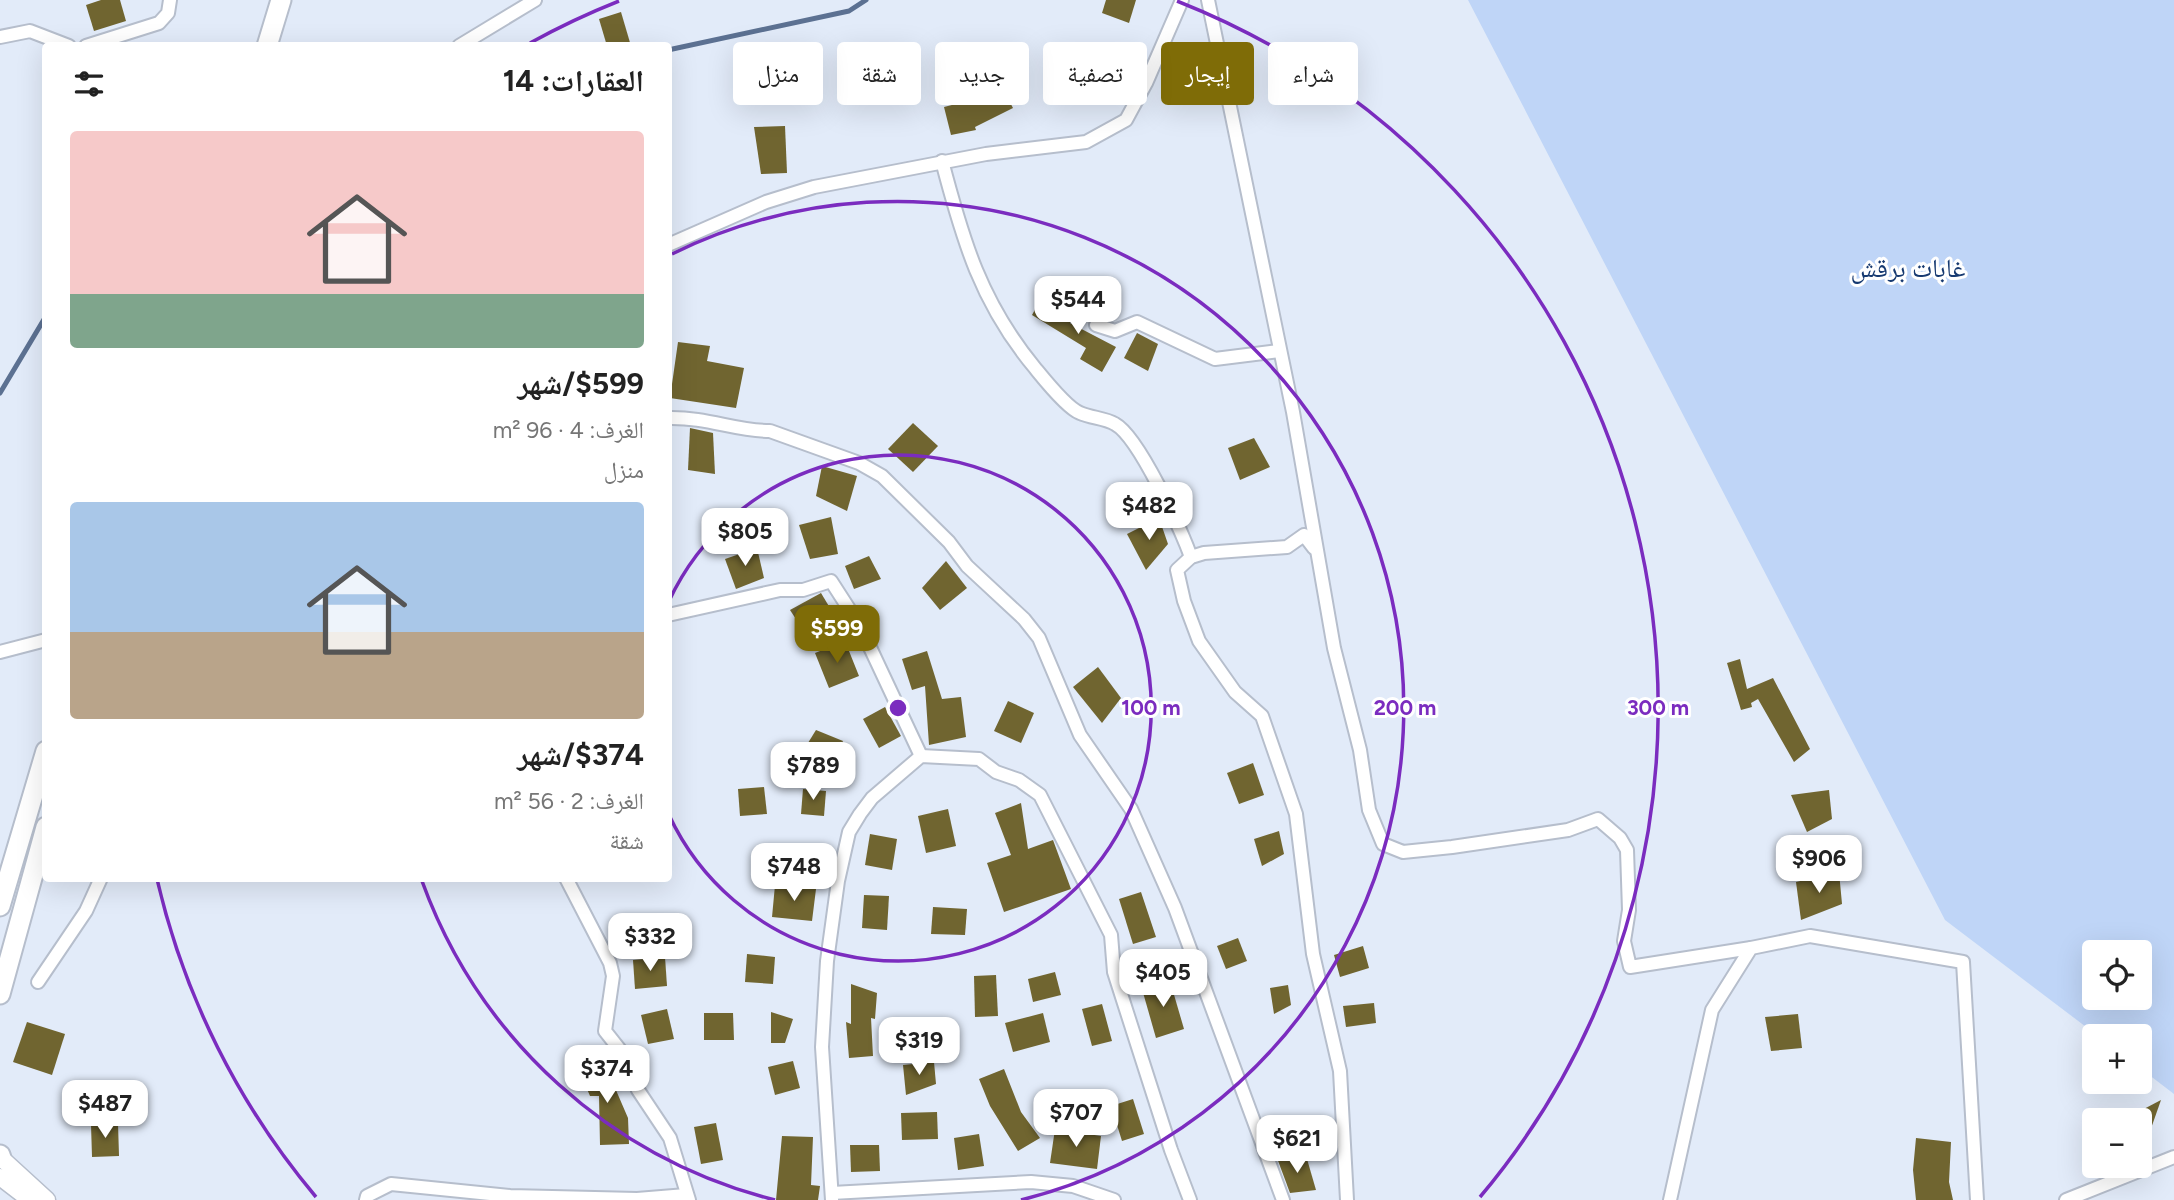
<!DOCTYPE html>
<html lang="ar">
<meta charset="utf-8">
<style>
:root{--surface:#fff;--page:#f2f2f2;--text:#222;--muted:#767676;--accent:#7f6c07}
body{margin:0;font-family:Figtree,"Noto Naskh Arabic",sans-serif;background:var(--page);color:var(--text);direction:rtl;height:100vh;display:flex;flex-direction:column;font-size:26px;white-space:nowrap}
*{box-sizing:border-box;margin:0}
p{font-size:23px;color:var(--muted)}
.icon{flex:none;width:38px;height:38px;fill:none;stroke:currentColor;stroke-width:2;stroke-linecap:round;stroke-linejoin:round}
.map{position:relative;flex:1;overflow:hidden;direction:ltr}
.side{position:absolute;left:42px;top:42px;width:630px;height:840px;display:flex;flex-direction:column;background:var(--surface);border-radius:7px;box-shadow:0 7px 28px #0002;direction:rtl}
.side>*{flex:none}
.banner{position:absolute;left:693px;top:42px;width:665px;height:63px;direction:rtl;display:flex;gap:14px}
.fabs{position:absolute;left:2082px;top:940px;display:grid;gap:14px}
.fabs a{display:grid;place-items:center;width:70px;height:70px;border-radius:7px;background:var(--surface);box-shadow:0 7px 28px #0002;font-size:35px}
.price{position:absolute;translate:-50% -60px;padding:0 16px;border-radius:14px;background:#fff;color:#222;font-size:23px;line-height:46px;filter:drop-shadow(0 2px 4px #0008)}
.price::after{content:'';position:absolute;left:50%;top:42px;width:21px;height:16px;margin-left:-10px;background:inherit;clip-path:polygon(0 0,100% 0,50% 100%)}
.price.current{background:var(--accent);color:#fff}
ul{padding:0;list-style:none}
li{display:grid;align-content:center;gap:14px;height:371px;padding:0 28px}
li span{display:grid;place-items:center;height:217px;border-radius:7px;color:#555}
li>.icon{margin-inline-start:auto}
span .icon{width:126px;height:126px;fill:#fffc;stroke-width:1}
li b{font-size:30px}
h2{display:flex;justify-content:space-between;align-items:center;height:84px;padding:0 28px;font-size:30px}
.tag{padding:0 24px;border-radius:7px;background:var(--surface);box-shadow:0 7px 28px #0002;font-size:24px;line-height:63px}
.tag.current{background:var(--accent);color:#fff}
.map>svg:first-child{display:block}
.green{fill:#bfd5f7;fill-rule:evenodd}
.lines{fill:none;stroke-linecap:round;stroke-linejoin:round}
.stream{stroke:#5c7192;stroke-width:5}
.building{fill:#706530}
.minor-casing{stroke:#b6becc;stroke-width:16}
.tertiary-casing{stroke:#b6becc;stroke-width:19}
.secondary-casing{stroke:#b6becc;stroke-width:23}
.minor{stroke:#fff;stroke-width:12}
.tertiary{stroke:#fff;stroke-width:16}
.secondary{stroke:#fff;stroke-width:19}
.ring{fill:none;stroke:#7b2cbf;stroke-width:3.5}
.labels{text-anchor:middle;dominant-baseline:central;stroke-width:6;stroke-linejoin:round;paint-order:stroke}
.park-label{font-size:26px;fill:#173a71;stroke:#fff}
.centre{fill:#7b2cbf;stroke:#fff;stroke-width:3.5}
.ring-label{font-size:21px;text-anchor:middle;font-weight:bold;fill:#7b2cbf;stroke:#fff;stroke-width:6;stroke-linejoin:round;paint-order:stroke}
</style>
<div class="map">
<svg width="2174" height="1200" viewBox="0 0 2174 1200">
<rect width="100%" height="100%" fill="#e2ebf9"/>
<!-- green -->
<path class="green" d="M1468,0H2174V1094L2140,1068V1036H2098L1945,920ZM2095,952H2140V998H2095Z"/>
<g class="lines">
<!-- stream -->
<g class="stream">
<polyline points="668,50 849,11 866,0"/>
<polyline points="0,393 46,316"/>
</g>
</g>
<!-- building -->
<g class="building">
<polygon points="101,0 120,0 126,21 94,31 86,5"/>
<polygon points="1106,0 1136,0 1129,23 1102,13"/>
<polygon points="621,12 631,46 607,46 599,19"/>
<polygon points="992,68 1013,108 975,127 976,130 951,135 944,107 983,97 973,77"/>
<polygon points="785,126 787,173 761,174 754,127"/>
<polygon points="1057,303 1076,312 1070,323 1116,347 1102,372 1080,359 1086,348 1032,315 1037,306 1052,314"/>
<polygon points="1137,333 1158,344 1148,371 1124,358"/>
<polygon points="678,342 710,346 707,361 744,368 736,408 670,398"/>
<polygon points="913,423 938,446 913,472 888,449"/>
<polygon points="690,428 713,433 715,474 688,470"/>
<polygon points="1254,438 1270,467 1240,480 1228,448"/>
<polygon points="822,466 857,476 847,511 816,496"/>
<polygon points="831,517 838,554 810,559 799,525"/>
<polygon points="1159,518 1168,544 1146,570 1127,534"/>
<polygon points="757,548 764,578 736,589 725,559"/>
<polygon points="869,556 881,579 854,589 845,566"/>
<polygon points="946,561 967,588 940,610 922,588"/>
<polygon points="821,593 836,618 807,636 790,610"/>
<polygon points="845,641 859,676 829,688 815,653"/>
<polygon points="927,651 942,699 961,697 966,737 929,745 925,686 912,690 902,659"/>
<polygon points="1740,659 1747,689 1773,678 1810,749 1794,762 1758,699 1751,703 1752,707 1741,710 1727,663"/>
<polygon points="1098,667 1121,698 1102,723 1073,687"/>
<polygon points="1008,701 1034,713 1021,743 994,731"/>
<polygon points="885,707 901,736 879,748 863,719"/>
<polygon points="816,730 843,741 830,771 803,751"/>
<polygon points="1253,763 1264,795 1239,804 1227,773"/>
<polygon points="764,787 767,814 740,816 738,789"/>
<polygon points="803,789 826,791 824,816 801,814"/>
<polygon points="1829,790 1832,819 1807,832 1791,795"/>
<polygon points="1021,803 1028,849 1053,840 1071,889 1004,912 987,863 1011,855 995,813"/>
<polygon points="948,809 956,846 926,853 918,816"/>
<polygon points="1279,831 1284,854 1262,866 1254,839"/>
<polygon points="870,834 897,839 892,870 865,865"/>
<polygon points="1839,872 1842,904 1801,920 1796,882"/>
<polygon points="775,885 816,889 812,921 772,917"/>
<polygon points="1141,892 1156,937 1133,944 1119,899"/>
<polygon points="864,895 889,896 887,930 862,928"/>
<polygon points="933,907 967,909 965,935 931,934"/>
<polygon points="1238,938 1247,961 1226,969 1217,946"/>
<polygon points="1363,946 1369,968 1340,977 1334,955"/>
<polygon points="747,954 775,957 773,984 745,982"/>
<polygon points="665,957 667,986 635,989 633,960"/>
<polygon points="1055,972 1061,995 1033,1002 1028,979"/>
<polygon points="996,975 998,1016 975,1017 974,976"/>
<polygon points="1170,981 1184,1029 1156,1038 1142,989"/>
<polygon points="851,984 877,993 875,1019 871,1018 873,1056 849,1058 846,1022 851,1024"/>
<polygon points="1288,985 1291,1005 1274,1014 1270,988"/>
<polygon points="1374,1003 1376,1023 1346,1027 1343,1006"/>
<polygon points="1102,1004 1112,1041 1092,1046 1082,1009"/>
<polygon points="667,1009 674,1039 648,1044 641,1015"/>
<polygon points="771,1012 793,1019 785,1043 771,1043"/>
<polygon points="704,1013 733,1013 734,1040 704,1040"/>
<polygon points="1043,1013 1050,1042 1013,1052 1005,1023"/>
<polygon points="1798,1014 1802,1048 1771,1051 1765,1017"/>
<polygon points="27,1022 65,1034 52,1075 13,1062"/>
<polygon points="603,1060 628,1118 629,1144 600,1145 599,1096 590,1096 579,1070"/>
<polygon points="793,1061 800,1088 775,1095 768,1067"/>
<polygon points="934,1062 936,1084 906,1095 903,1065"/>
<polygon points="1004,1069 1021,1112 1040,1138 1018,1151 990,1106 979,1079"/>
<polygon points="1133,1099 1144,1134 1122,1141 1111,1106"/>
<polygon points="2161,1100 2142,1154 2140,1154 2140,1111"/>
<polygon points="937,1112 938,1139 902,1140 901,1113"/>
<polygon points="118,1123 119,1156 92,1157 91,1124"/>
<polygon points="716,1123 723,1160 701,1164 694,1127"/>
<polygon points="1055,1129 1101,1136 1097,1169 1050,1163"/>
<polygon points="979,1134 984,1166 958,1170 954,1138"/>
<polygon points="782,1136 813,1137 811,1185 820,1186 818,1200 776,1200"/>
<polygon points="1916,1138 1951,1142 1949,1182 1953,1200 1916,1200 1913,1170"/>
<polygon points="850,1145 879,1145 880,1171 851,1172"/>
<polygon points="1277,1158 1307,1159 1316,1190 1290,1193"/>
</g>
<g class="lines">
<defs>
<g id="minor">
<polyline points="1208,0 1293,412 1334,648 1360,750 1369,810 1383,844 1403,852 1452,847 1568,830 1598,819 1620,838 1627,850 1629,910 1624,941 1630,967 1751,948"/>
<polyline points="0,37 30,31 69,46"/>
<polyline points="86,46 159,23 168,13 170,0"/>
<polyline points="459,46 535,0"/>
<path d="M942,161C963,241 981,303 1035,368C1044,379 1067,408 1080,413C1091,418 1105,418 1115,424C1139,437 1181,530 1191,557"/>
<polyline points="668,245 766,202 814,187 986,154 1086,142 1126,120 1146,83 1182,0"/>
<polyline points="1096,325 1115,331 1137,322 1215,359 1279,351"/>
<path d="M668,418C708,417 735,431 770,431L859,463L882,476L949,542L967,566L1024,619L1039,638L1080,735L1131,809L1175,908L1283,1200"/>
<polyline points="1314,548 1304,535 1287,547 1204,553 1191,557 1177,570 1184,601 1199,641 1235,692 1262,716 1296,814 1313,954 1340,1071 1347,1200"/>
<polyline points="668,615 780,590 803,590 831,581 860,626 921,756"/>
<polyline points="0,652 46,640"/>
<polyline points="566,878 610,963 613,976 605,1031 624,1055 638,1090 670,1138 689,1200"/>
<polyline points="38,982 86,911 101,878"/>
<polyline points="832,1193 1031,1182 1073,1186 1114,1200"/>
<polyline points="366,1200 367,1196 391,1184 510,1196 637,1199 686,1195"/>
<polyline points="832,1200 822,1047 827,961 838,881 849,832 860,814 872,798 921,756 979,759 996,772 1019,780 1040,795 1111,935 1114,972 1171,1150 1190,1200"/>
<polyline points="1670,1200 1712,1010 1751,948 1810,936 1963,962 1977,1200"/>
<polyline points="2066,1200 2174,1157"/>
</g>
<g id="tertiary">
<polyline points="0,1157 47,1200"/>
<polyline points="0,1177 30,1200"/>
</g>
<g id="secondary">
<polyline points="267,46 281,0"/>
<polyline points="0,906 46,751"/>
<polyline points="0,994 46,827"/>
<polyline points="0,1155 1,1158"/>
</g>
</defs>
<!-- minor casing -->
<use href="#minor" class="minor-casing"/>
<!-- tertiary casing -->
<use href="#tertiary" class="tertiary-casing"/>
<!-- secondary casing -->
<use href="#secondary" class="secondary-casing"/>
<!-- minor -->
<use href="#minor" class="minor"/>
<!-- tertiary -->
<use href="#tertiary" class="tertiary"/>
<!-- secondary -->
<use href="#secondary" class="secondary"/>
</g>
<!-- distance rings -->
<g class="ring">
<path d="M669 601A253 253 0 1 1 669 815"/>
<path d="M775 1200A507 507 0 0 1 422 881M672 254A507 507 0 1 1 1021 1200"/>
<path d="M316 1197A760 760 0 0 1 157 879M530 43A760 760 0 0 1 619 1M1177 1A760 760 0 0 1 1480 1197"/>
</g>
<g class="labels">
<!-- park labels -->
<g class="park-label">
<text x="1908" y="268">غابات برقش</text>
</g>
</g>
<circle cx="898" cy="708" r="10" class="centre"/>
<g class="ring-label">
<text x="1151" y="715">100 m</text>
<text x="1405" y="715">200 m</text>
<text x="1658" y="715">300 m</text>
</g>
</svg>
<div class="fabs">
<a><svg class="icon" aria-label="locate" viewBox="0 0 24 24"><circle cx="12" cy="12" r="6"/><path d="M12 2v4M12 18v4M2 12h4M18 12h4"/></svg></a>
<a>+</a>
<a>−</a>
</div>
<b class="price" style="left:1078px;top:336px">$544</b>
<b class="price" style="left:1149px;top:542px">$482</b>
<b class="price" style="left:745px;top:568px">$805</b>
<b class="price current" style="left:837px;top:665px">$599</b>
<b class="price" style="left:813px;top:802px">$789</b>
<b class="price" style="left:1819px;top:895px">$906</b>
<b class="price" style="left:794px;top:903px">$748</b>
<b class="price" style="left:650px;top:973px">$332</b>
<b class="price" style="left:1163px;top:1009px">$405</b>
<b class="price" style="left:919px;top:1077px">$319</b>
<b class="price" style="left:607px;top:1105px">$374</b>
<b class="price" style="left:105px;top:1140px">$487</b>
<b class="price" style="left:1076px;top:1149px">$707</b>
<b class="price" style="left:1297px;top:1175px">$621</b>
<div class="banner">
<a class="tag">شراء</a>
<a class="tag current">إيجار</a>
<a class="tag">تصفية</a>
<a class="tag">جديد</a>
<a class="tag">شقة</a>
<a class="tag">منزل</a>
</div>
<section class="side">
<h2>العقارات: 14<svg class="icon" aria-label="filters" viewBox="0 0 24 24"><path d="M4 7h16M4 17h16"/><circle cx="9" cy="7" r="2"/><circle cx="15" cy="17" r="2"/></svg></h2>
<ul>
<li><span style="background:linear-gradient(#f6c9c9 75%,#7fa58c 0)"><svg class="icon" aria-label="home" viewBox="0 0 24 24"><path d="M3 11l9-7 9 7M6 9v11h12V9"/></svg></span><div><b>$599/شهر</b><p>الغرف: 4 · 96 m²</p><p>منزل</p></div></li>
<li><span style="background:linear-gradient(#a9c7e8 60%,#b9a48a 0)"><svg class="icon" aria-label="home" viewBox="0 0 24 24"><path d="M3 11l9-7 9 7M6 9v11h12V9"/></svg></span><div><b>$374/شهر</b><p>الغرف: 2 · 56 m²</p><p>شقة</p></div></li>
</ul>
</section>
</div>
